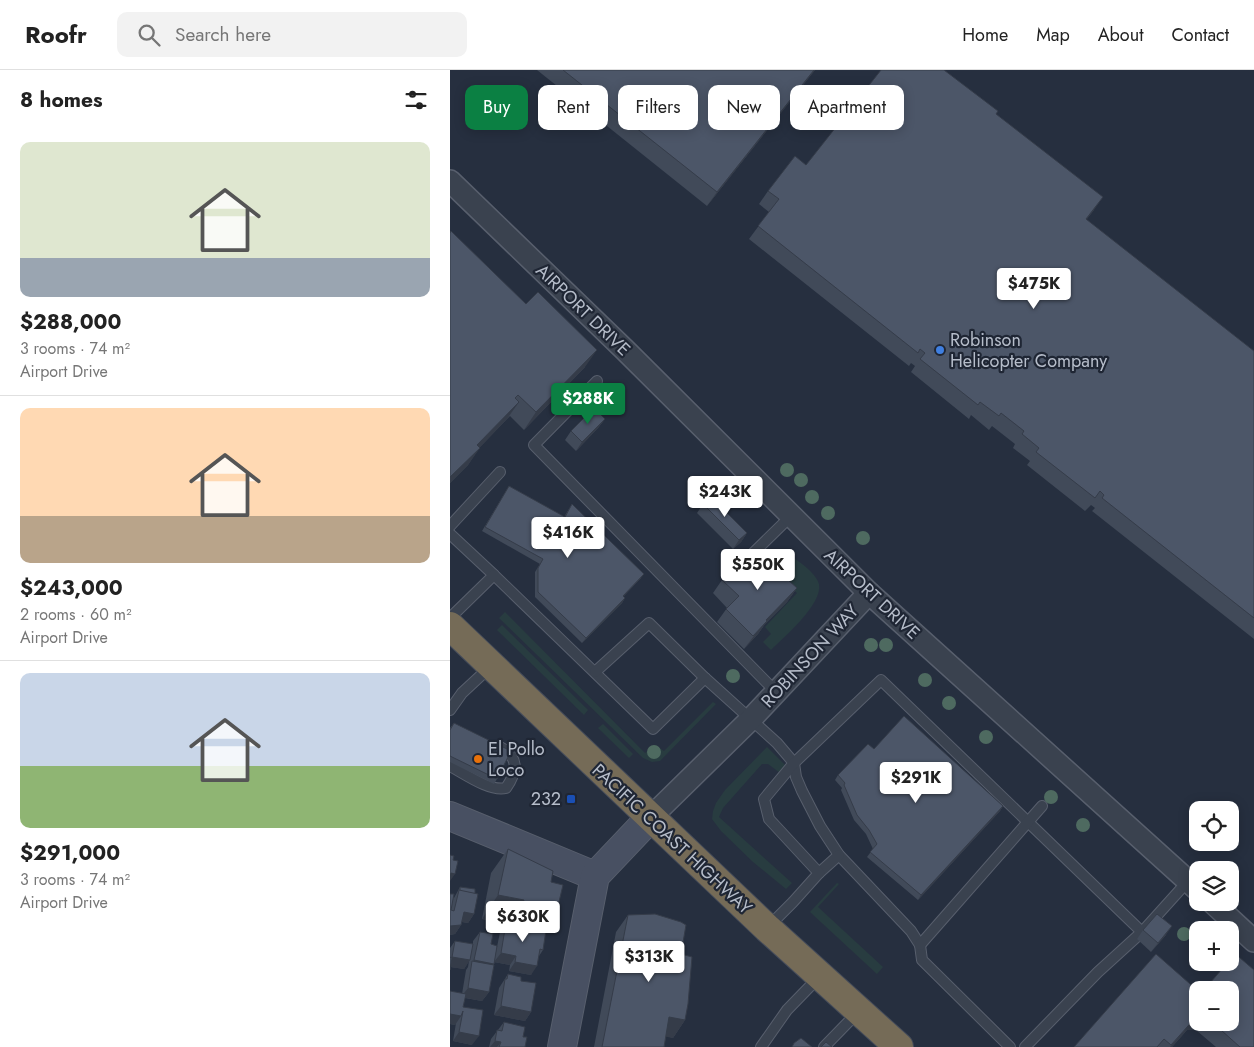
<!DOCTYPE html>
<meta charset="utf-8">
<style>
:root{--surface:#fff;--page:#f2f2f2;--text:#222;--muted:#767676;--line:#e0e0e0;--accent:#0b8043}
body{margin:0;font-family:Jost,sans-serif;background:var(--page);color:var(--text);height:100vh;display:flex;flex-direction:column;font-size:19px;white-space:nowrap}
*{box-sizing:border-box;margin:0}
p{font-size:16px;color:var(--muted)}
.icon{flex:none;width:28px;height:28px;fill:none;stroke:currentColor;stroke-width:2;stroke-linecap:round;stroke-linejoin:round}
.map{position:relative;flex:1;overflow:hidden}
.details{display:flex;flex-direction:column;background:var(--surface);width:450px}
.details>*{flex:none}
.top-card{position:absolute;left:15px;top:15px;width:475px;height:45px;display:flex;gap:10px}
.controls{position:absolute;left:739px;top:731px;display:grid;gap:10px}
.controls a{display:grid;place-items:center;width:50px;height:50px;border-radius:10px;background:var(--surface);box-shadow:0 2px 12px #0003;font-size:25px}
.price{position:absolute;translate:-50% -42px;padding:0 11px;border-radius:5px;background:#fff;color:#222;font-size:16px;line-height:32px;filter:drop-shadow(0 1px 2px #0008)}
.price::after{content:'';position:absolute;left:50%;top:30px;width:15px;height:11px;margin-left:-8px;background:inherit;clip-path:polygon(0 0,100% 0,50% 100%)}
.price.current{background:var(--accent);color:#fff}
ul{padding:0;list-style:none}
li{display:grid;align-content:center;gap:10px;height:265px;padding:0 20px}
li+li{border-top:1px solid var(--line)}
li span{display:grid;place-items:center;height:155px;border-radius:10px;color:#555}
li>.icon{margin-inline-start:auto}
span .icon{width:90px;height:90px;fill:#fffc;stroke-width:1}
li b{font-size:21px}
h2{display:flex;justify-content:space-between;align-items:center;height:60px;padding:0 20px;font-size:21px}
.pill{padding:0 18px;border-radius:10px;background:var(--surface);box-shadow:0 2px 12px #0003;font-size:18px;line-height:45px}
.pill.current{background:var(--accent);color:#fff}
header{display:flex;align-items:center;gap:30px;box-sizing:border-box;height:70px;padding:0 25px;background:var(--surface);border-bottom:1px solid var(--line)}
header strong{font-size:24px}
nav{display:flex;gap:28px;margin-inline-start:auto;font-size:18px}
.search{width:350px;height:45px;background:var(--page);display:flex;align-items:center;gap:12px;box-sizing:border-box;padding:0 18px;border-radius:10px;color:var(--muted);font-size:19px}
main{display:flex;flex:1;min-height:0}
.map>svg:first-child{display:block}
.green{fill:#283c40}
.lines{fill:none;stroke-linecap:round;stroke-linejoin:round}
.lane-casing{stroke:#585f6d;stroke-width:12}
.street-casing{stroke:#585f6d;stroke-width:24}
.secondary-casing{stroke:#585f6d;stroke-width:30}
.highway-casing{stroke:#454c5a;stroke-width:30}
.lane{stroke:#3a424f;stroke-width:10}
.street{stroke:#3a424f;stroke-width:21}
.secondary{stroke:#485062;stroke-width:28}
.highway{stroke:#756b57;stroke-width:28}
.tree{fill:#4e6a60}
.wall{fill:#414a59}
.shaded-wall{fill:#353c49}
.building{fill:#4c5668;stroke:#353c49}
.shop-dot{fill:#3f7fe0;stroke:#1f2634;stroke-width:2}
.food-dot{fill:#e8710a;stroke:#1f2634;stroke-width:2}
.transit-dot{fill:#1a4fb4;stroke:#1f2634;stroke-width:2}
.labels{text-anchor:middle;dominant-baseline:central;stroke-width:4.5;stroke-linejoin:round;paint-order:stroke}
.street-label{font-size:18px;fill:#b6bdca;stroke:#1f2634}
.poi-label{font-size:18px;fill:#b6bdca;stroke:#1f2634;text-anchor:start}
</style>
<header>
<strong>Roofr</strong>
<div class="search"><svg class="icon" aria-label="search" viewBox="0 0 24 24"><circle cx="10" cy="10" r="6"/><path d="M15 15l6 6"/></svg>Search here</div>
<nav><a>Home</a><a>Map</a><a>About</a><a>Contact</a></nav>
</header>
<main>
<section class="details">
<h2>8 homes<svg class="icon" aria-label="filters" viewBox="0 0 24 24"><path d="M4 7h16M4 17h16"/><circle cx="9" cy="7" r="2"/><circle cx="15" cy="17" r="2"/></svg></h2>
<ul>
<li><span style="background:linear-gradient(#dfe7d0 75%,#9aa5b1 0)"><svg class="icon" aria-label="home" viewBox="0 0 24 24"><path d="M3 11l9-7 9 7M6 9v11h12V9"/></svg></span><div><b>$288,000</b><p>3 rooms · 74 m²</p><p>Airport Drive</p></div></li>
<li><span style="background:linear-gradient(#ffd9b3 70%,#b9a48a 0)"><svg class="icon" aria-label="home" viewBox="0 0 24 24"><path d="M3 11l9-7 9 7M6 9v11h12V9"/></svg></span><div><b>$243,000</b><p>2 rooms · 60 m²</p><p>Airport Drive</p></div></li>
<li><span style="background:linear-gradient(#c9d6e8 60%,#8fb573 0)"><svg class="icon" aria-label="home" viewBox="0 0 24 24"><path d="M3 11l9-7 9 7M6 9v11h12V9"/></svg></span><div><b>$291,000</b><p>3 rooms · 74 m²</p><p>Airport Drive</p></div></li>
</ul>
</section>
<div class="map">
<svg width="804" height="977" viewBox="0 0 804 977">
<rect width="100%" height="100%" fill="#262f3f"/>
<!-- green -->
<g class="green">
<path d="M330,485H338C348,490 366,503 369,514C373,534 334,567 321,580L313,572L321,564L315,557L347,523L320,497Z"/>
<polygon points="55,542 195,683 205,675 214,681 263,632 266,634 210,691 202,692 193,688 49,548"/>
<polygon points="52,555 138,640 134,645 47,560"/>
<polygon points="153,654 183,684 179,688 148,658"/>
<polygon points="317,677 336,696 330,703 318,694 312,694 273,738 269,747 342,813 336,819 303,792 271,761 262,749 263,741 266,733 275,720"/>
<polygon points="387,813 389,814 368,837 433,897 427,904 360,842"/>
</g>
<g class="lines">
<defs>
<g id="lane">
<polyline points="147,311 84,375 326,622"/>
<polyline points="0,456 50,402"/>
<polyline points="0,464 44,505"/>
<polyline points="296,490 341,446"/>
<polyline points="0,548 44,505 203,659 255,608"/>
<polyline points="145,602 199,553 255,608 327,673 344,693 346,707 352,721 370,756 389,785 461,861 470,875 472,890 560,977"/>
<polyline points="0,640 12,623 40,597"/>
<path d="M0,696C15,704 40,722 56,718C68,701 69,687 50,677"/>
<polyline points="369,803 389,785"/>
<polyline points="317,858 343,832 369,803 319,749 314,729 344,693 431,610 692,862"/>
<polyline points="470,875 592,736"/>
<polyline points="311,977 337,940 369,907"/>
<polyline points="374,977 408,942"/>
<polyline points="575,977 648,902 692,862 738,811"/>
</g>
<g id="street">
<polyline points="0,111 175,280 419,523 748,820"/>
<polyline points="200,748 301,649 419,523"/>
<polyline points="762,832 804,871"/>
</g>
<g id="secondary">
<polyline points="0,746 145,806"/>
<polyline points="112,977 145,806 200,748"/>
</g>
<polyline id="highway" points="0,556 317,858 449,977"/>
</defs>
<!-- lane casing -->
<use href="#lane" class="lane-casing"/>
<!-- street casing -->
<use href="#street" class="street-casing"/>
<!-- secondary casing -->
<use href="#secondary" class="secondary-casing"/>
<!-- highway casing -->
<use href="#highway" class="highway-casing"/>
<!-- lane -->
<use href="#lane" class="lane"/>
<!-- street -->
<use href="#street" class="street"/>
<!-- secondary -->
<use href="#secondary" class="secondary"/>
<!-- highway -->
<use href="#highway" class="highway"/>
</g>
<!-- trees -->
<g class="tree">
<circle cx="337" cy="400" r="7"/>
<circle cx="351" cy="410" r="7"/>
<circle cx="362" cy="427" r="7"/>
<circle cx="378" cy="443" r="7"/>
<circle cx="413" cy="468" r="7"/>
<circle cx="338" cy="497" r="7"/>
<circle cx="421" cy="575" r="7"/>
<circle cx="436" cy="575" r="7"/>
<circle cx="283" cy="606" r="7"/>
<circle cx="475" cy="610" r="7"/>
<circle cx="499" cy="633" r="7"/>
<circle cx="536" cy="667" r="7"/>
<circle cx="204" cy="682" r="7"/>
<circle cx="601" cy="727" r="7"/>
<circle cx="633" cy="755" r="7"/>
<circle cx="734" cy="864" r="7"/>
</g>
<!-- wall -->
<g class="wall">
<polygon points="87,0 365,0 257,136"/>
<polygon points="546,44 644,140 636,150 804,281 804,569 642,441 645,438 641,435 635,441 577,395 580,391 563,378 565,374 542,356 539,360 521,345 519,349 461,302 465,296 461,293 459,296 299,169 319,142 309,134 318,121 356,95"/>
<polygon points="0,163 135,297 74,360 60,346 57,349 29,378 18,395 0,413"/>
<polygon points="155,349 148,358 126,381 115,370 121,361"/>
<polygon points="59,416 114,447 122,434 191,508 173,527 175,528 172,533 132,573 85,527 85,502 90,494 32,461"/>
<polygon points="253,434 297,463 291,472 283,479 247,443"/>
<polygon points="332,492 330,495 335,499 344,504 339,511 347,518 337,532 315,554 308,564 294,579 267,552 277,538 263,523 272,510 312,497"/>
<polygon points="4,653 47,709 44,714 0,692 0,658"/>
<polygon points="424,679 553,736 550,741 468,830 417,787 423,779 416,764 404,750 391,720 392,718 385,710 388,705"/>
<polygon points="58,779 101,812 108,836 92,859 93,880 89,886 81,905 59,901 60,895 44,892 50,862 55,854 32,849 41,803"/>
<polygon points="10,817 24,824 24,844 18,853 12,852 11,855 5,864 0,865 0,824 4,828"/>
<polygon points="178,845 231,884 235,950 223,968 216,966 214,977 144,977 166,862"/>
<polygon points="693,860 716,865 701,882 687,869"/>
<polygon points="30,862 41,874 44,894 39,922 32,931 15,928 13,937 22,975 3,971 6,953 5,955 0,954 0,921 12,924 16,900 18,897 19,891 14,899 1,897 0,900 0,878 5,871 23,874 23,871"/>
<polygon points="58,904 71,911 81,942 75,951 44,945 49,918"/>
<polygon points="54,952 73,967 75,977 39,977 41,969"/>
<polygon points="748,952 780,952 804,977 766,977 746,960 737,960 722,977 624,977"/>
</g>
<!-- shaded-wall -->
<g class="shaded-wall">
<polygon points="364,0 365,0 257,136 267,122"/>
<polygon points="653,127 644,140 626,163 636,149"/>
<polygon points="147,280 135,297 74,360 86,342"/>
<polygon points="69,332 57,349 15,393 27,375"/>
<polygon points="155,349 148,358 126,381 132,372"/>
<polygon points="30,378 18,395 0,413 0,407"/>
<polygon points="297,463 291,472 283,479 289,470"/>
<polygon points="194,504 191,508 170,530 173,526"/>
<polygon points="347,518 337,532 315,554 308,564 294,579 316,550"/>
<polygon points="175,528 172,533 132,573 136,568"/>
<polygon points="553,736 550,741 468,830 471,825"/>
<polygon points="1,803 5,804 0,811 0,804"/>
<polygon points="48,825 74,830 57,854 32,849"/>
<polygon points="73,833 99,834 108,836 92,860 56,858"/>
<polygon points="14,842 24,844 18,853 7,851"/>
<polygon points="11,855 5,864 0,865 0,856"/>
<polygon points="722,856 716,865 701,882 708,873"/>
<polygon points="51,883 66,886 60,895 44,892"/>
<polygon points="2,887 20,890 14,899 0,897 0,890"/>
<polygon points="24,890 44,894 37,903 22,892"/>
<polygon points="65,892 87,896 81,905 59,901"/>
<polygon points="18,918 39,922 32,931 11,927"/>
<polygon points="51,936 81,942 75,951 44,945"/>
<polygon points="0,944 11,946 5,955 0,954"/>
<polygon points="219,947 235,950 223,968 207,965"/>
<polygon points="746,947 748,947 748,952 751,952 746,960 737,960 722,977 720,977"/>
<polygon points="9,962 29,966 22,975 3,971"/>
<polygon points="45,971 51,972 47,977 40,977"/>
</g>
<!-- building -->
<g class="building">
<polygon points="113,0 364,0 267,122"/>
<polygon points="431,0 494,0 548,41 546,44 653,127 636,149 804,281 804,548 652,428 654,425 650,421 645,428 586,382 589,378 572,364 574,361 551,343 549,346 530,332 528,335 470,289 475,283 470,279 468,283 308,156 329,129 318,121 345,86 356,95"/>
<polygon points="1,161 76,234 88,222 147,280 86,342 68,325 65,328 69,332 27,375 30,378 0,407 0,163"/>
<polygon points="144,338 155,349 132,372 121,361"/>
<polygon points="59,416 115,447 122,434 194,504 173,526 175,528 136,568 88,522 88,498 93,489 35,457"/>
<polygon points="261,427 297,463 289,470 253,434"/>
<polygon points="299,483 312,497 325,485 332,492 330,494 335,499 337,497 344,504 338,510 347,518 316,550 317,551 303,566 276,539 289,526 272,510"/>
<polygon points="454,646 553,736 471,825 420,782 427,774 419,760 407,745 394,715 395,713 388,705 418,674 424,679"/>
<polygon points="4,653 61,681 47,709 0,686 0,660"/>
<polygon points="58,779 103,801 101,812 113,815 108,836 99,834 98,838 73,833 74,830 48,825"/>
<polygon points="0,785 4,786 3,790 8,791 5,804 1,803 0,808"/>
<polygon points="10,817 25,819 25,824 10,821"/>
<polygon points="9,820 28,824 24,844 14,842 11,855 0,856 0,824 4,824 1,840 4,841"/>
<polygon points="205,844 231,852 236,855 231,884 242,887 238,934 235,950 219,947 214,977 152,977 178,845"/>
<polygon points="707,844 722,856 708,873 693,860"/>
<polygon points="56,853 96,860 93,880 90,879 87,896 65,892 66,886 51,883"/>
<polygon points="30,862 43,864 41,874 47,876 44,894 24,890"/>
<polygon points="5,871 23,874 20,890 2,887"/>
<polygon points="706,884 748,921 748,947 746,947 721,975 714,969 707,977 624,977"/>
<polygon points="0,887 2,888 0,900"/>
<polygon points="783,887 786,890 789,887 804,900 804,977 790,977 762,952 780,952 780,920 754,920 778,892 780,892 780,890"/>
<polygon points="22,891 44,895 39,922 18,918"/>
<polygon points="58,904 71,907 71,911 86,913 81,942 51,936 55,909 57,909"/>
<polygon points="0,921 16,924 13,937 33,940 29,966 9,962 13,941 11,946 0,944"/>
<polygon points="54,952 75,957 73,967 77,967 75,977 49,977 51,972 45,971 47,960 52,961"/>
<polygon points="351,968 362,977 342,977 344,973"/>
<polygon points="376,972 382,977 371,977"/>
</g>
<!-- markers -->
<circle class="shop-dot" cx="490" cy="280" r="5"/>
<circle class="food-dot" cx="28" cy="689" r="5"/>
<rect class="transit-dot" x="116" y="724" width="10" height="10" rx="2.5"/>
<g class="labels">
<!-- street labels -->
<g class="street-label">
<text transform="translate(133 240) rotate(44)">AIRPORT DRIVE</text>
<text transform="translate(422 524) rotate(43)">AIRPORT DRIVE</text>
<text transform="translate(360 586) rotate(-47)">ROBINSON WAY</text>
<text transform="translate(222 769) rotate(43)">PACIFIC COAST HIGHWAY</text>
</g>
<!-- poi labels -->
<g class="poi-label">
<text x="500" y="270">Robinson<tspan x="500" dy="21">Helicopter Company</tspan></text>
<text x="38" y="679">El Pollo<tspan x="38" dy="21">Loco</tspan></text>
<text x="111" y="729" text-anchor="end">232</text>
</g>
</g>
</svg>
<div class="controls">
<a><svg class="icon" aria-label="locate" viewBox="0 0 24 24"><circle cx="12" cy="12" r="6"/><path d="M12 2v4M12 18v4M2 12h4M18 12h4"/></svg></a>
<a><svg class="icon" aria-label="layers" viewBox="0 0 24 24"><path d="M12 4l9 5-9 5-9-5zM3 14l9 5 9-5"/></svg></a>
<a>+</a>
<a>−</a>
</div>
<b class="price" style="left:584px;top:240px">$475K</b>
<b class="price current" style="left:138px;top:355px">$288K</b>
<b class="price" style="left:275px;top:448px">$243K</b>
<b class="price" style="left:118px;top:489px">$416K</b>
<b class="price" style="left:308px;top:521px">$550K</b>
<b class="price" style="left:466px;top:734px">$291K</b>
<b class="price" style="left:73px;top:873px">$630K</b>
<b class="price" style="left:199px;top:913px">$313K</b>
<div class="top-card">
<a class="pill current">Buy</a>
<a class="pill">Rent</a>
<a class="pill">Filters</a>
<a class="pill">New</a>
<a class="pill">Apartment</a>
</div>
</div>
</main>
